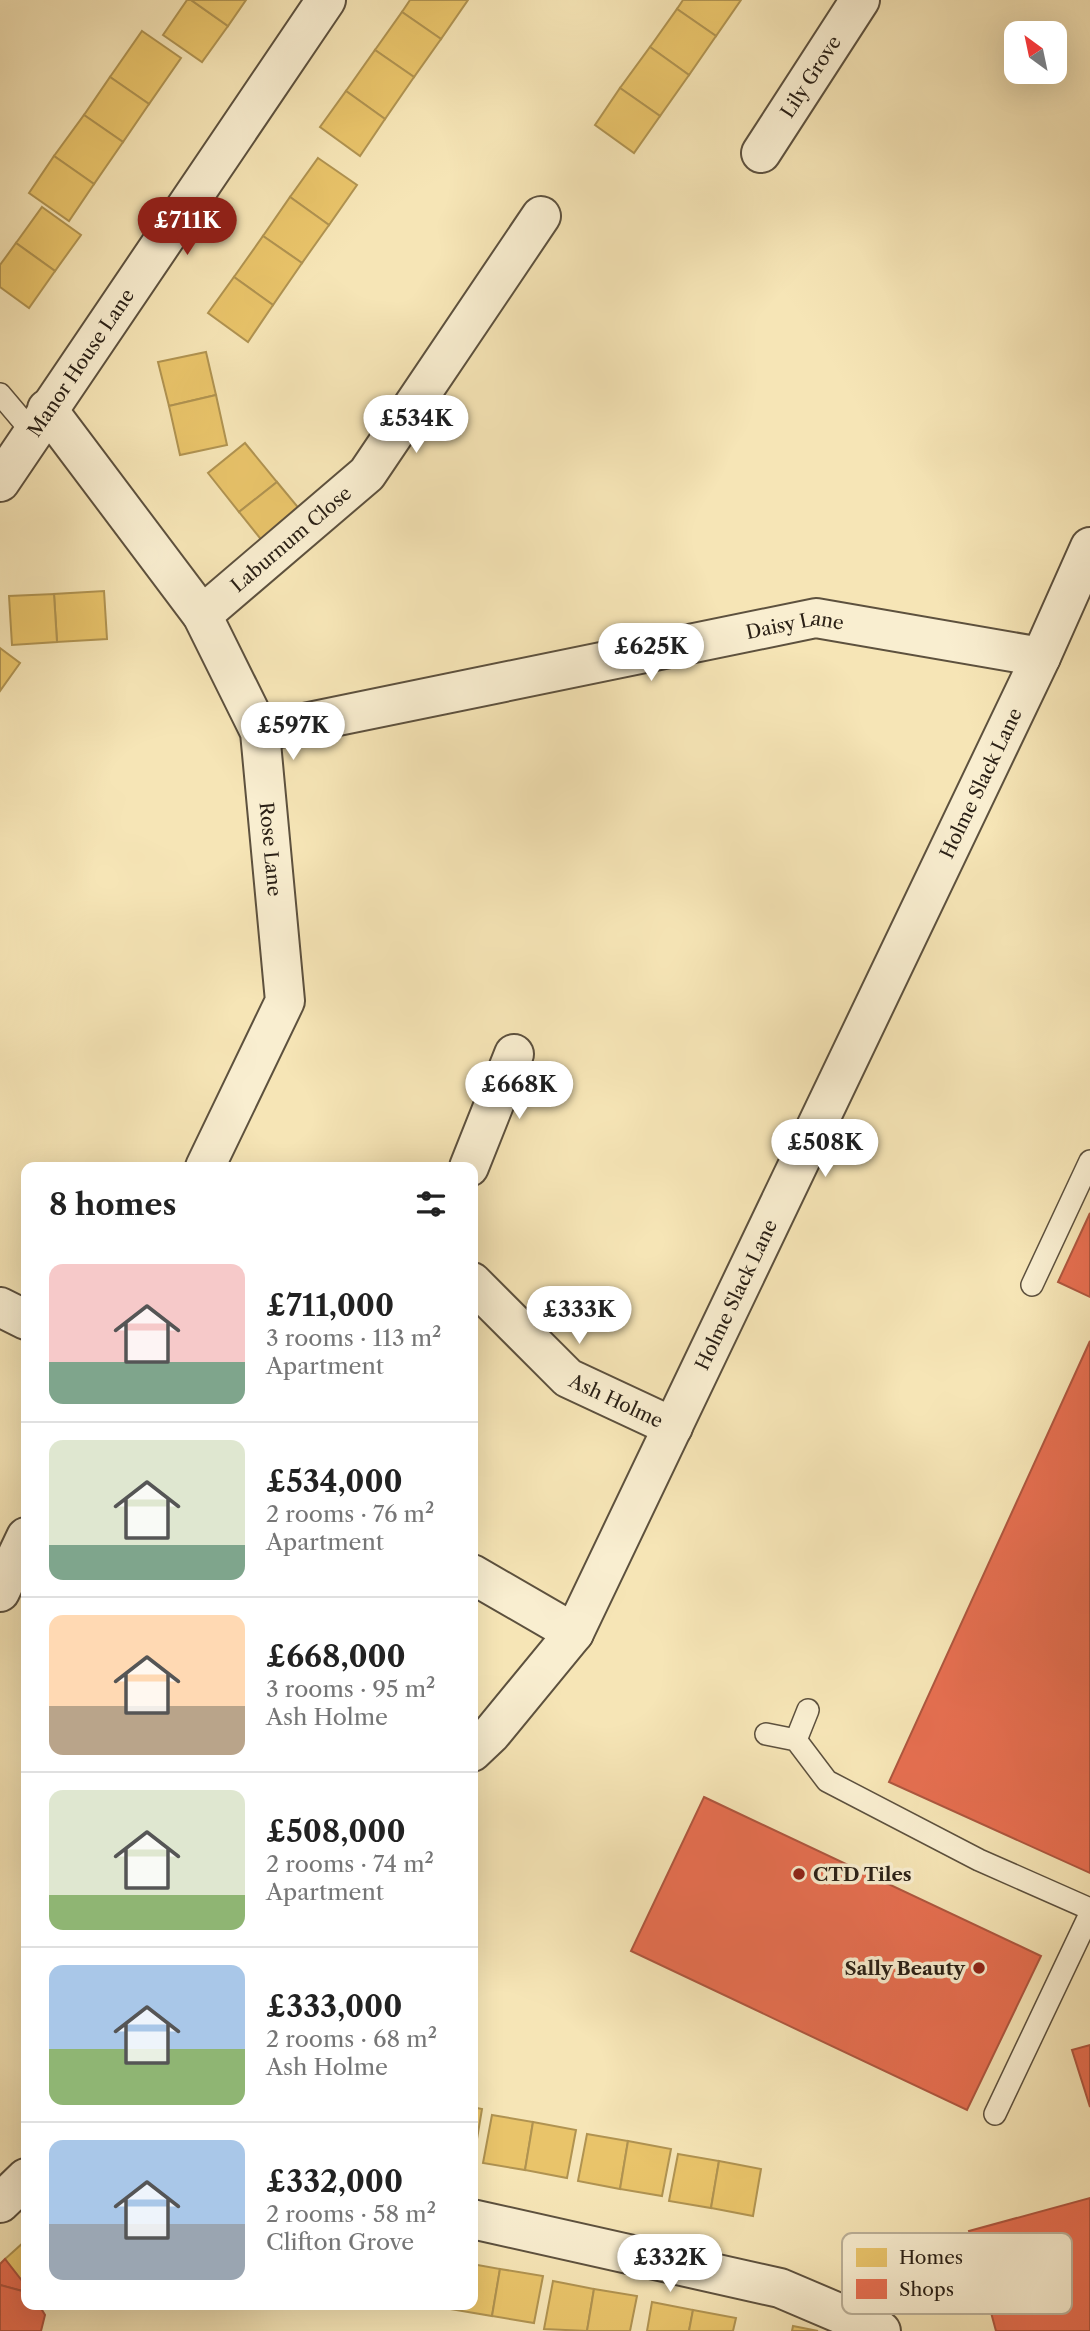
<!DOCTYPE html>
<meta charset="utf-8">
<style>
:root{--surface:#fff;--page:#f2f2f2;--text:#222;--muted:#767676;--line:#e0e0e0;--accent:#8f2418}
body{margin:0;font-family:"Libre Caslon Text",serif;background:var(--page);color:var(--text);height:100vh;display:flex;flex-direction:column;font-size:26px;white-space:nowrap}
*{box-sizing:border-box;margin:0}
p{font-size:23px;color:var(--muted)}
.icon{flex:none;width:38px;height:38px;fill:none;stroke:currentColor;stroke-width:2;stroke-linecap:round;stroke-linejoin:round}
.map{position:relative;flex:1;overflow:hidden}
.panel{position:absolute;left:21px;top:1162px;width:457px;height:1148px;display:flex;flex-direction:column;background:var(--surface);border-radius:14px;box-shadow:0 7px 28px #0002}
.panel>*{flex:none}
.needle{width:46px;rotate:327deg}
.buttons{position:absolute;left:1004px;top:21px;display:grid;gap:14px}
.buttons a{display:grid;place-items:center;width:63px;height:63px;border-radius:14px;background:var(--surface);box-shadow:0 7px 28px #0002;font-size:35px}
.price{position:absolute;translate:-50% -60px;padding:0 16px;border-radius:24px;background:#fff;color:#222;font-size:23px;line-height:46px;filter:drop-shadow(0 2px 4px #0008)}
.price::after{content:'';position:absolute;left:50%;top:42px;width:21px;height:16px;margin-left:-10px;background:inherit;clip-path:polygon(0 0,100% 0,50% 100%)}
.price.current{background:var(--accent);color:#fff}
ul{padding:0;list-style:none}
li{display:flex;align-items:center;gap:21px;height:175px;padding:0 28px}
li+li{border-top:2px solid var(--line)}
li span{display:grid;place-items:center;flex:none;width:196px;height:140px;border-radius:14px;color:#555}
li>.icon{margin-inline-start:auto}
span .icon{width:84px;height:84px;fill:#fffc;stroke-width:1}
li b{font-size:30px}
h2{display:flex;justify-content:space-between;align-items:center;height:84px;padding:0 28px;font-size:30px}
.map>svg:first-child{display:block}
.homes{fill:#e9c46a;stroke:#b09351;stroke-width:2}
.shops{fill:#e76f51;stroke:#ae573f;stroke-width:2}
.lines{fill:none;stroke-linecap:round;stroke-linejoin:round}
.lane-casing{stroke:#5d513e;stroke-width:24}
.street-casing{stroke:#5d513e;stroke-width:42}
.lane{stroke:#f9eed0;stroke-width:21}
.street{stroke:#f9eed0;stroke-width:38}
.poi-dot{fill:#8f2418;stroke:#f9eed0;stroke-width:2.5}
.labels{text-anchor:middle;dominant-baseline:central;stroke-width:7;stroke-linejoin:round;paint-order:stroke}
.street-label{font-size:19px;fill:#2a2016;stroke:#f9eed0}
.poi-label{font-size:19px;font-weight:bold;fill:#2a2016;stroke:#f9eed0;text-anchor:start}
.key{fill:#f9eed0;stroke:#bbb098;stroke-width:2}
.key-label{font-size:19px;fill:#2a2016}
</style>
<div class="map">
<svg width="1090" height="2331" viewBox="0 0 1090 2331">
<rect width="100%" height="100%" fill="#f6e5b6"/>
<filter id="stains"><feTurbulence type="fractalNoise" baseFrequency=".00286" numOctaves="4"/><feColorMatrix values="0 0 0 0 .2 0 0 0 0 .09 0 0 0 0 .02 0 0 0 .5 -.17"/></filter>
<radialGradient id="worn" r=".72"><stop offset=".6" stop-color="#630" stop-opacity="0"/><stop offset="1" stop-color="#630" stop-opacity=".3"/></radialGradient>
<!-- homes -->
<g class="homes">
<polygon points="187,0 191,0 228,26 202,62 163,35"/>
<polygon points="191,0 246,0 228,26"/>
<polygon points="410,0 468,0 441,39 402,12"/>
<polygon points="683,0 741,0 716,36 677,9"/>
<polygon points="677,9 716,36 689,75 650,47"/>
<polygon points="402,12 441,39 414,77 375,50"/>
<polygon points="142,31 181,58 149,104 110,77"/>
<polygon points="650,47 689,75 660,116 620,88"/>
<polygon points="375,50 414,77 385,119 346,91"/>
<polygon points="110,77 149,104 123,142 84,115"/>
<polygon points="620,88 660,116 634,153 595,125"/>
<polygon points="346,91 385,119 360,156 320,127"/>
<polygon points="84,115 123,142 94,184 54,156"/>
<polygon points="54,156 94,184 69,221 29,193"/>
<polygon points="318,158 357,185 329,225 290,197"/>
<polygon points="290,197 329,225 302,263 263,236"/>
<polygon points="42,207 81,235 55,271 16,243"/>
<polygon points="263,236 302,263 273,305 234,277"/>
<polygon points="16,243 55,271 29,308 0,287 0,265"/>
<polygon points="234,277 273,305 248,342 208,313"/>
<polygon points="206,352 216,395 169,406 158,362"/>
<polygon points="216,395 227,445 180,455 169,406"/>
<polygon points="245,443 277,482 239,512 208,473"/>
<polygon points="277,482 306,517 268,548 239,512"/>
<polygon points="104,591 107,639 57,642 54,594"/>
<polygon points="54,594 57,642 12,645 9,596"/>
<polygon points="0,648 20,663 0,691"/>
<polygon points="472,2107 482,2109 474,2157 472,2156"/>
<polygon points="492,2115 533,2122 525,2170 483,2163"/>
<polygon points="533,2122 576,2130 567,2178 525,2170"/>
<polygon points="587,2134 628,2141 620,2189 578,2181"/>
<polygon points="628,2141 671,2149 662,2196 620,2189"/>
<polygon points="678,2154 719,2161 711,2208 669,2201"/>
<polygon points="719,2161 761,2169 753,2216 711,2208"/>
<polygon points="24,2242 26,2244 26,2286 5,2259"/>
<polygon points="472,2264 500,2269 492,2316 450,2309 451,2305 472,2305"/>
<polygon points="500,2269 543,2276 534,2323 492,2316"/>
<polygon points="553,2281 594,2289 587,2331 544,2329"/>
<polygon points="594,2289 637,2296 630,2331 587,2331"/>
<polygon points="652,2302 693,2310 689,2331 647,2331"/>
<polygon points="693,2310 736,2318 733,2331 689,2331"/>
<polygon points="793,2326 818,2331 792,2331"/>
</g>
<!-- shops -->
<g class="shops">
<polygon points="1090,1213 1090,1297 1058,1282"/>
<polygon points="1090,1341 1090,1873 889,1782"/>
<polygon points="704,1797 1041,1956 967,2110 631,1951"/>
<polygon points="1090,2045 1090,2107 1072,2050"/>
<polygon points="1090,2198 1090,2331 996,2331 969,2231"/>
<polygon points="5,2259 26,2286 26,2292 0,2285 0,2264"/>
<polygon points="0,2285 26,2292 26,2305 39,2305 45,2315 41,2331 0,2331"/>
</g>
<g class="lines">
<defs>
<g id="lane">
<polyline points="0,394 33,433"/>
<polyline points="1032,1285 1090,1161"/>
<polyline points="766,1734 796,1740 827,1781 979,1860 1090,1909"/>
<polyline points="796,1740 808,1710"/>
<polyline points="995,2114 1090,1914"/>
</g>
<g id="street">
<path id="s1" d="M761,153L860,0"/>
<path id="s2" d="M47,409L202,615L260,732L285,1001L205,1167"/>
<path id="s3" d="M0,482L326,0"/>
<path id="s4" d="M202,615L367,474L541,216"/>
<path id="s5" d="M260,732L816,618L1041,657"/>
<polyline points="469,1167 514,1054"/>
<path id="s6" d="M472,1282L568,1378L673,1427"/>
<polyline points="0,1307 26,1320"/>
<polyline points="472,1574 574,1633"/>
<polyline points="0,1592 26,1537"/>
<path id="s7" d="M472,1752L491,1734L574,1633L1041,657L1090,547"/>
<polyline points="0,2203 26,2178"/>
<polyline points="472,2219 780,2288 881,2331"/>
</g>
</defs>
<!-- lane casing -->
<use href="#lane" class="lane-casing"/>
<!-- street casing -->
<use href="#street" class="street-casing"/>
<!-- lane -->
<use href="#lane" class="lane"/>
<!-- street -->
<use href="#street" class="street"/>
</g>
<!-- markers -->
<g class="poi-dot">
<circle cx="799" cy="1874" r="7"/>
<circle cx="979" cy="1968" r="7"/>
</g>
<g class="labels">
<!-- street labels -->
<g class="street-label">
<text stroke="none"><textPath href="#s1" startOffset="91">Lily Grove</textPath></text>
<text stroke="none"><textPath href="#s3" startOffset="144">Manor House Lane</textPath></text>
<text stroke="none"><textPath href="#s4" startOffset="117">Laburnum Close</textPath></text>
<text stroke="none"><textPath href="#s5" startOffset="546">Daisy Lane</textPath></text>
<text stroke="none"><textPath href="#s7" startOffset="1099">Holme Slack Lane</textPath></text>
<text stroke="none"><textPath href="#s2" startOffset="506">Rose Lane</textPath></text>
<text stroke="none"><textPath href="#s7" startOffset="532">Holme Slack Lane</textPath></text>
<text stroke="none"><textPath href="#s6" startOffset="189">Ash Holme</textPath></text>
</g>
<!-- poi labels -->
<g class="poi-label">
<text x="813" y="1874">CTD Tiles</text>
<text x="965" y="1968" text-anchor="end">Sally Beauty</text>
</g>
</g>
<!-- legend -->
<rect x="842" y="2233" width="230" height="81" rx="10" class="key"/>
<rect x="856" y="2248" width="31" height="19" fill="#e9c46a"/>
<rect x="856" y="2279" width="31" height="20" fill="#e76f51"/>
<g class="key-label">
<text x="899" y="2264">Homes</text>
<text x="899" y="2296">Shops</text>
</g>
<rect width="100%" height="100%" filter="url(#stains)"/>
<rect width="100%" height="100%" fill="url(#worn)"/>
</svg>
<div class="buttons">
<a><svg class="needle" viewBox="-14 -14 28 28"><path d="M0-13l5 13h-10z" fill="#e53935"/><path d="M0 13l5-13h-10z" fill="#767676"/></svg></a>
</div>
<b class="price current" style="left:187px;top:257px">£711K</b>
<b class="price" style="left:416px;top:455px">£534K</b>
<b class="price" style="left:651px;top:683px">£625K</b>
<b class="price" style="left:293px;top:762px">£597K</b>
<b class="price" style="left:519px;top:1121px">£668K</b>
<b class="price" style="left:825px;top:1179px">£508K</b>
<b class="price" style="left:579px;top:1346px">£333K</b>
<b class="price" style="left:670px;top:2294px">£332K</b>
<section class="panel">
<h2>8 homes<svg class="icon" aria-label="filters" viewBox="0 0 24 24"><path d="M4 7h16M4 17h16"/><circle cx="9" cy="7" r="2"/><circle cx="15" cy="17" r="2"/></svg></h2>
<ul>
<li><span style="background:linear-gradient(#f6c9c9 70%,#7fa58c 0)"><svg class="icon" aria-label="home" viewBox="0 0 24 24"><path d="M3 11l9-7 9 7M6 9v11h12V9"/></svg></span><div><b>£711,000</b><p>3 rooms · 113 m²</p><p>Apartment</p></div></li>
<li><span style="background:linear-gradient(#dfe7d0 75%,#7fa58c 0)"><svg class="icon" aria-label="home" viewBox="0 0 24 24"><path d="M3 11l9-7 9 7M6 9v11h12V9"/></svg></span><div><b>£534,000</b><p>2 rooms · 76 m²</p><p>Apartment</p></div></li>
<li><span style="background:linear-gradient(#ffd9b3 65%,#b9a48a 0)"><svg class="icon" aria-label="home" viewBox="0 0 24 24"><path d="M3 11l9-7 9 7M6 9v11h12V9"/></svg></span><div><b>£668,000</b><p>3 rooms · 95 m²</p><p>Ash Holme</p></div></li>
<li><span style="background:linear-gradient(#dfe7d0 75%,#8fb573 0)"><svg class="icon" aria-label="home" viewBox="0 0 24 24"><path d="M3 11l9-7 9 7M6 9v11h12V9"/></svg></span><div><b>£508,000</b><p>2 rooms · 74 m²</p><p>Apartment</p></div></li>
<li><span style="background:linear-gradient(#a9c7e8 60%,#8fb573 0)"><svg class="icon" aria-label="home" viewBox="0 0 24 24"><path d="M3 11l9-7 9 7M6 9v11h12V9"/></svg></span><div><b>£333,000</b><p>2 rooms · 68 m²</p><p>Ash Holme</p></div></li>
<li><span style="background:linear-gradient(#a9c7e8 60%,#9aa5b1 0)"><svg class="icon" aria-label="home" viewBox="0 0 24 24"><path d="M3 11l9-7 9 7M6 9v11h12V9"/></svg></span><div><b>£332,000</b><p>2 rooms · 58 m²</p><p>Clifton Grove</p></div></li>
</ul>
</section>
</div>
